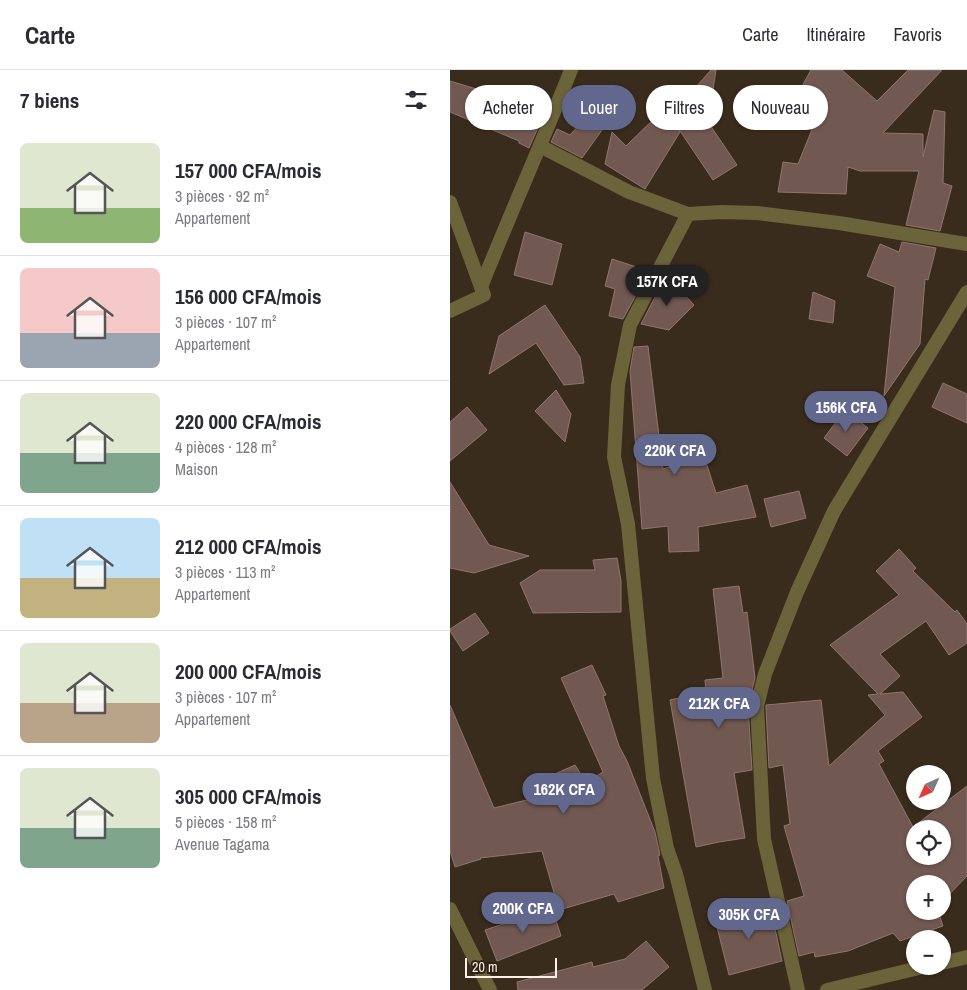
<!DOCTYPE html>
<html lang="fr">
<meta charset="utf-8">
<style>
:root{--surface:#fff;--page:#f2f2f3;--text:#2b2b33;--muted:#7c7c81;--line:#e1e1e2;--accent:#62678d}
body{margin:0;font-family:"Archivo Narrow",sans-serif;background:var(--page);color:var(--text);height:100vh;display:flex;flex-direction:column;font-size:19px;white-space:nowrap}
*{box-sizing:border-box;margin:0}
p{font-size:16px;color:var(--muted)}
.icon{flex:none;width:28px;height:28px;fill:none;stroke:currentColor;stroke-width:2;stroke-linecap:round;stroke-linejoin:round}
.map{position:relative;flex:1;overflow:hidden}
.drawer{display:flex;flex-direction:column;background:var(--surface);width:450px}
.drawer>*{flex:none}
.banner{position:absolute;left:15px;top:15px;width:426px;height:45px;display:flex;gap:10px}
.needle{width:32px;rotate:225deg}
.controls{position:absolute;left:456px;top:695px;display:grid;gap:10px}
.controls a{display:grid;place-items:center;width:45px;height:45px;border-radius:50%;background:var(--surface);box-shadow:0 1px 4px #0004;font-size:25px}
.scale{position:absolute;left:15px;bottom:12px;width:92px;box-sizing:border-box;padding-left:5px;border:2px solid #fbf1e7;border-top:0;font-size:14px;line-height:18px;white-space:nowrap;color:#fbf1e7;-webkit-text-stroke:4px #302212;paint-order:stroke}
.price{position:absolute;translate:-50% -42px;padding:0 11px;border-radius:18px;background:var(--accent);color:#fff;font-size:16px;line-height:32px;filter:drop-shadow(0 1px 2px #0008)}
.price::after{content:'';position:absolute;left:50%;top:30px;width:15px;height:11px;margin-left:-8px;background:inherit;clip-path:polygon(0 0,100% 0,50% 100%)}
.price.active{background:#222;color:#fff}
ul{padding:0;list-style:none}
li{display:flex;align-items:center;gap:15px;height:125px;padding:0 20px}
li+li{border-top:1px solid var(--line)}
li span{display:grid;place-items:center;flex:none;width:140px;height:100px;border-radius:8px;color:#555}
li>.icon{margin-inline-start:auto}
span .icon{width:60px;height:60px;fill:#fffc;stroke-width:1}
li b{font-size:21px}
h2{display:flex;justify-content:space-between;align-items:center;height:60px;padding:0 20px;font-size:21px}
.tag{padding:0 18px;border-radius:22px;background:var(--surface);box-shadow:0 1px 4px #0004;font-size:18px;line-height:45px}
.tag.active{background:var(--accent);color:#fff}
header{display:flex;align-items:center;gap:30px;box-sizing:border-box;height:70px;padding:0 25px;background:var(--surface);border-bottom:1px solid var(--line)}
header strong{font-size:24px}
nav{display:flex;gap:28px;margin-inline-start:auto;font-size:18px}
main{display:flex;flex:1;min-height:0}
.map>svg:first-child{display:block}
.building{fill:#715951;stroke:#8f756e;fill-rule:evenodd}
.lines{fill:none;stroke-linecap:round;stroke-linejoin:round}
.minor{stroke:#6b633a;stroke-width:14}
</style>
<header>
<strong>Carte</strong>
<nav><a>Carte</a><a>Itinéraire</a><a>Favoris</a></nav>
</header>
<main>
<section class="drawer">
<h2>7 biens<svg class="icon" aria-label="filters" viewBox="0 0 24 24"><path d="M4 7h16M4 17h16"/><circle cx="9" cy="7" r="2"/><circle cx="15" cy="17" r="2"/></svg></h2>
<ul>
<li><span style="background:linear-gradient(#dfe7d0 65%,#8fb573 0)"><svg class="icon" aria-label="home" viewBox="0 0 24 24"><path d="M3 11l9-7 9 7M6 9v11h12V9"/></svg></span><div><b>157 000 CFA/mois</b><p>3 pièces · 92 m²</p><p>Appartement</p></div></li>
<li><span style="background:linear-gradient(#f6c9c9 65%,#9aa5b1 0)"><svg class="icon" aria-label="home" viewBox="0 0 24 24"><path d="M3 11l9-7 9 7M6 9v11h12V9"/></svg></span><div><b>156 000 CFA/mois</b><p>3 pièces · 107 m²</p><p>Appartement</p></div></li>
<li><span style="background:linear-gradient(#dfe7d0 60%,#7fa58c 0)"><svg class="icon" aria-label="home" viewBox="0 0 24 24"><path d="M3 11l9-7 9 7M6 9v11h12V9"/></svg></span><div><b>220 000 CFA/mois</b><p>4 pièces · 128 m²</p><p>Maison</p></div></li>
<li><span style="background:linear-gradient(#bfe0f5 60%,#c2b280 0)"><svg class="icon" aria-label="home" viewBox="0 0 24 24"><path d="M3 11l9-7 9 7M6 9v11h12V9"/></svg></span><div><b>212 000 CFA/mois</b><p>3 pièces · 113 m²</p><p>Appartement</p></div></li>
<li><span style="background:linear-gradient(#dfe7d0 60%,#b9a48a 0)"><svg class="icon" aria-label="home" viewBox="0 0 24 24"><path d="M3 11l9-7 9 7M6 9v11h12V9"/></svg></span><div><b>200 000 CFA/mois</b><p>3 pièces · 107 m²</p><p>Appartement</p></div></li>
<li><span style="background:linear-gradient(#dfe7d0 60%,#7fa58c 0)"><svg class="icon" aria-label="home" viewBox="0 0 24 24"><path d="M3 11l9-7 9 7M6 9v11h12V9"/></svg></span><div><b>305 000 CFA/mois</b><p>5 pièces · 158 m²</p><p>Avenue Tagama</p></div></li>
</ul>
</section>
<div class="map">
<svg width="517" height="920" viewBox="0 0 517 920">
<rect width="100%" height="100%" fill="#3a2c1c"/>
<!-- building -->
<g class="building">
<polygon points="261,0 266,0 258,52 287,95 263,110 220,46"/>
<polygon points="361,0 392,0 427,31 458,0 492,0 433,63 473,64 473,87 484,40 495,42 493,113 502,116 490,161 456,155 469,101 410,101 398,97 396,124 328,122 333,92 348,94 374,30 351,18"/>
<polygon points="0,11 33,21 70,38 70,40 91,51 79,78 69,73 69,71 0,42"/>
<polygon points="160,22 172,32 132,88 101,72 107,59 120,65"/>
<polygon points="210,43 230,62 195,119 155,94 162,62 176,76"/>
<polygon points="75,162 112,174 102,215 64,205"/>
<polygon points="452,172 486,178 478,210 475,209 470,274 434,326 445,217 417,206 430,174 449,182"/>
<polygon points="162,189 199,201 173,249 159,246 165,219 155,216"/>
<polygon points="216,206 217,206 244,235 219,260 191,254"/>
<polygon points="363,222 385,231 383,253 359,249"/>
<polygon points="95,235 130,287 134,313 114,315 86,273 39,304 49,266"/>
<polygon points="198,276 213,399 254,386 266,423 297,415 306,447 248,457 249,481 219,482 218,456 192,459 180,301 184,277"/>
<polygon points="493,313 517,324 517,353 482,337"/>
<polygon points="106,320 121,344 115,372 85,341"/>
<polygon points="17,337 37,360 0,391 0,352"/>
<polygon points="395,340 418,358 397,386 374,368"/>
<polygon points="0,412 39,475 79,486 24,503 0,498"/>
<polygon points="349,421 356,448 321,457 314,429"/>
<path d="M449,479L466,498L463,501L505,542L507,540L517,554V573L499,585L476,551L430,584L450,606L430,624L453,622L472,647L428,681L434,691L429,694L463,757L517,716V806L492,832V814H465V841H488L493,856L450,871L443,863L398,881L365,887L364,882L349,886L337,831L354,826L334,756L340,754L333,695L319,698L316,637V635L371,630L379,696L435,645L418,625L428,624L380,575L449,525L426,501ZM465,759H492V786H465Z"/>
<polygon points="167,488 171,511 171,542 83,543 70,513 90,500 145,500 143,490"/>
<polygon points="289,516 293,543 297,542 305,608 298,636 302,700 284,703 295,768 269,772 246,777 220,630 256,622 255,610 273,608 263,519"/>
<polygon points="25,543 39,563 13,581 0,561 0,559"/>
<polygon points="142,595 156,625 153,626 169,676 177,691 205,762 210,785 208,786 214,818 168,832 164,824 109,840 92,781 30,788 31,789 5,797 0,781 0,635 44,738 93,726 87,712 125,695 136,712 153,702 111,608"/>
<polygon points="320,835 332,891 279,905 265,849"/>
<polygon points="102,838 111,866 47,891 35,860"/>
<polygon points="196,871 219,897 192,920 68,920 67,912 142,892 143,897 175,889"/>
</g>
<g class="lines">
<!-- minor -->
<g class="minor">
<polyline points="90,76 179,122 238,144"/>
<polyline points="0,132 34,225 0,241"/>
<path d="M31,217C60,144 92,73 121,0"/>
<polyline points="0,839 40,920"/>
<polyline points="492,893 517,887"/>
<polyline points="255,920 226,804 217,778 203,708 178,454 164,387 168,315 180,255 238,144 271,142 307,143 389,153 517,174"/>
<polyline points="348,920 314,769 307,636 315,604 347,522 384,441 517,222"/>
<polyline points="377,920 477,896"/>
</g>
</g>
</svg>
<div class="controls">
<a><svg class="needle" viewBox="-14 -14 28 28"><path d="M0-13l5 13h-10z" fill="#e53935"/><path d="M0 13l5-13h-10z" fill="#7c7c81"/></svg></a>
<a><svg class="icon" aria-label="locate" viewBox="0 0 24 24"><circle cx="12" cy="12" r="6"/><path d="M12 2v4M12 18v4M2 12h4M18 12h4"/></svg></a>
<a>+</a>
<a>−</a>
</div>
<div class="scale">20 m</div>
<b class="price active" style="left:217px;top:237px">157K CFA</b>
<b class="price" style="left:396px;top:363px">156K CFA</b>
<b class="price" style="left:225px;top:406px">220K CFA</b>
<b class="price" style="left:269px;top:659px">212K CFA</b>
<b class="price" style="left:114px;top:745px">162K CFA</b>
<b class="price" style="left:73px;top:864px">200K CFA</b>
<b class="price" style="left:299px;top:870px">305K CFA</b>
<div class="banner">
<a class="tag">Acheter</a>
<a class="tag active">Louer</a>
<a class="tag">Filtres</a>
<a class="tag">Nouveau</a>
</div>
</div>
</main>
